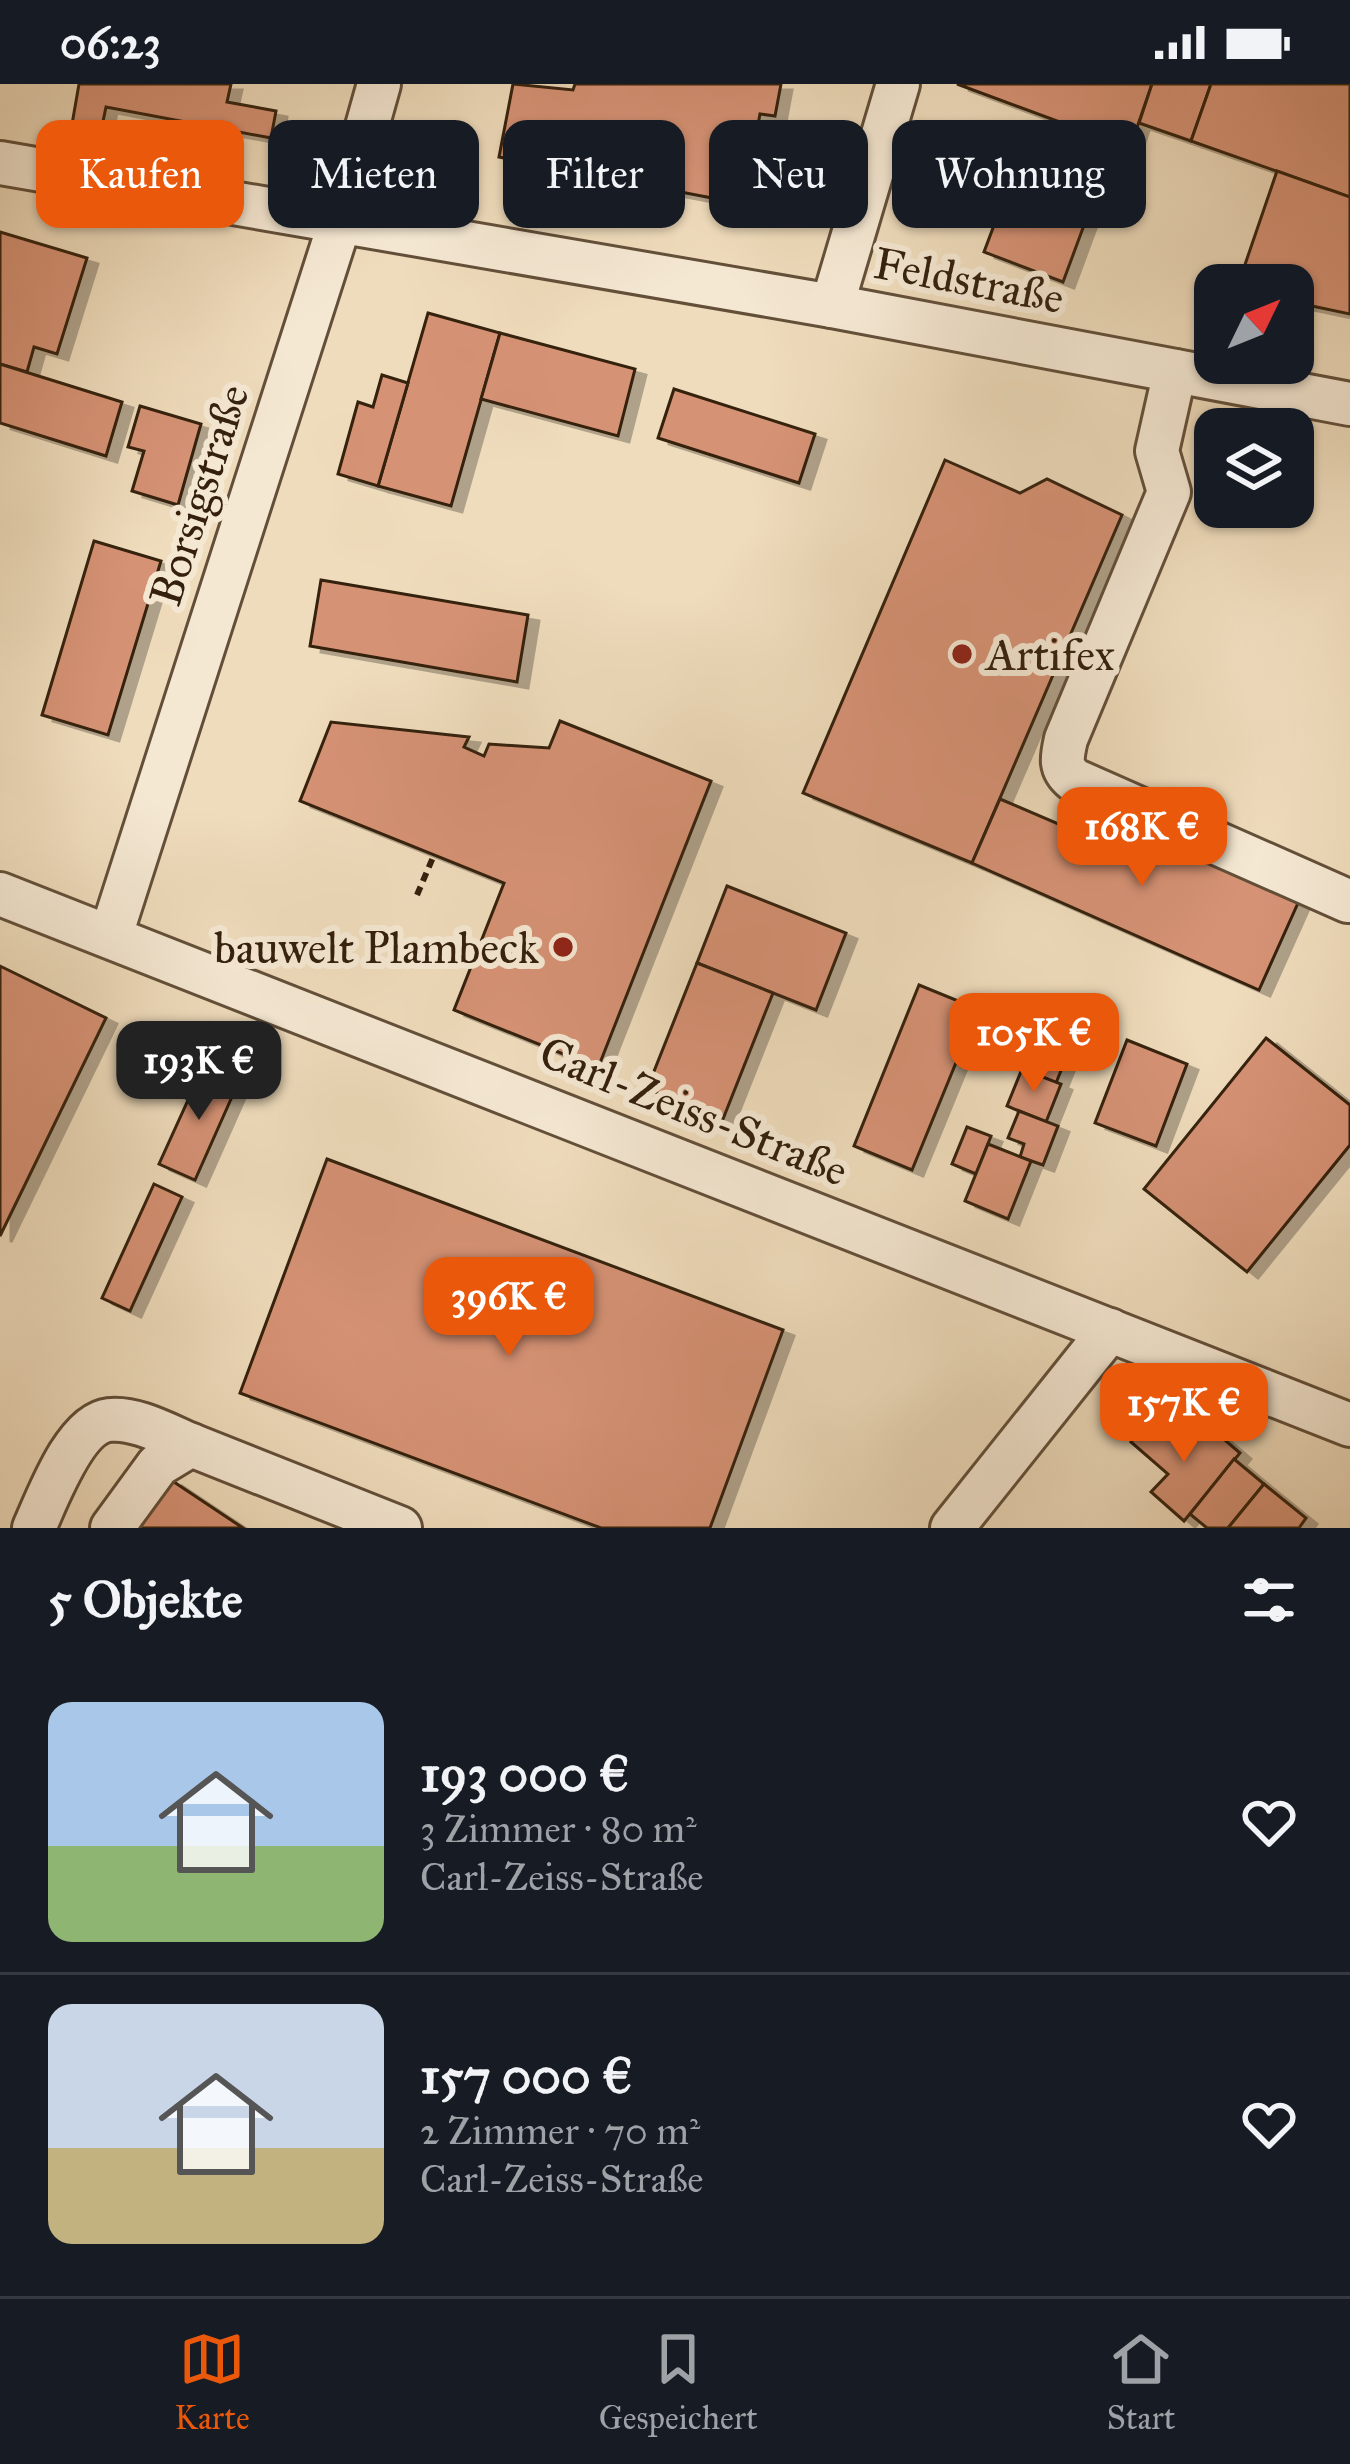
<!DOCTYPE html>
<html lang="de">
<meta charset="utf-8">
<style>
:root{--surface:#171b24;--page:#20242c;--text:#f1f3f6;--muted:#9ea1a6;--line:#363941;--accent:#ea580c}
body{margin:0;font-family:"IM FELL Great Primer",serif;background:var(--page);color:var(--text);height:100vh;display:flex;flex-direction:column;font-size:45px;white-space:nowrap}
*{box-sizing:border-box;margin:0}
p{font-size:39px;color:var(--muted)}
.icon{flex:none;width:66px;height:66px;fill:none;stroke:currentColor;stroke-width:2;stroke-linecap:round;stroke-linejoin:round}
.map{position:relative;height:1444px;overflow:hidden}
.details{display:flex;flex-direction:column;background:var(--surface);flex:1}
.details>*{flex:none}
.banner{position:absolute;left:36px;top:36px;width:1278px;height:108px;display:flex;gap:24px}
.needle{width:78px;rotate:47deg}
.tools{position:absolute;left:1194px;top:180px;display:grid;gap:24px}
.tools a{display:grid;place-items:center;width:120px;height:120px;border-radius:24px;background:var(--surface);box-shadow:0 3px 9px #0004;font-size:60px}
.price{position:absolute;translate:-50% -102px;padding:0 27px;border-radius:24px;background:var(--accent);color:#fff;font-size:39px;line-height:78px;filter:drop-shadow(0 3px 6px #0008)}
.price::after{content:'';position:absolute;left:50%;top:72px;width:36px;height:27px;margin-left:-18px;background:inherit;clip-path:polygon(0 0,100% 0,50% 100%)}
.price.current{background:#222;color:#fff}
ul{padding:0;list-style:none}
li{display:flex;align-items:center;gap:36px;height:300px;padding:0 48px}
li+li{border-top:3px solid var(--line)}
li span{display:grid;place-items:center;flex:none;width:336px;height:240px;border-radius:24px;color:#555}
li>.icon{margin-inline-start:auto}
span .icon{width:144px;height:144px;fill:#fffc;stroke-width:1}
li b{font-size:51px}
h2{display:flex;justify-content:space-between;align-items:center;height:144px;padding:0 48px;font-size:51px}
.chip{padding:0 42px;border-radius:24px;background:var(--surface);box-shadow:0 3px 9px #0004;font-size:42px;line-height:108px}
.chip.current{background:var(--accent);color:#fff}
.status{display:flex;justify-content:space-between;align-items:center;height:84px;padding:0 60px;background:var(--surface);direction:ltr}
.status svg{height:33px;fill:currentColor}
.tabs{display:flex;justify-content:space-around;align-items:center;height:168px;border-top:3px solid var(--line);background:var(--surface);font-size:33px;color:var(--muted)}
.tabs a{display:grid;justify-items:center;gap:6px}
.tabs .current{color:var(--accent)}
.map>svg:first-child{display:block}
.building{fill:#d69275;stroke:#34200d;stroke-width:3;filter:url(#shadow)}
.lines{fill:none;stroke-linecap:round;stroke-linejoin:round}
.minor-casing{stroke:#634f39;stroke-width:48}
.path{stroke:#34200d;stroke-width:6;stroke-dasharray:9 6;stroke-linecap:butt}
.minor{stroke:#f5e8d3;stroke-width:42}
.poi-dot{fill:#8f2418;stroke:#f5e8d3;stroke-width:4.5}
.labels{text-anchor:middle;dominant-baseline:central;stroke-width:12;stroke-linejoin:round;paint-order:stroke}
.street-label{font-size:45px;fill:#34200d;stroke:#f5e8d3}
.poi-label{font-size:45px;fill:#34200d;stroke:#f5e8d3;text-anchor:start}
</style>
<div class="status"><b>06:23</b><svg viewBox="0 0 49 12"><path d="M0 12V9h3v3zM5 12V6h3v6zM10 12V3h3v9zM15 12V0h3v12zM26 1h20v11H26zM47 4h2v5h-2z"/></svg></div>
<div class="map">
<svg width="1350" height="1444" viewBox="0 0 1350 1444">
<defs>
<filter id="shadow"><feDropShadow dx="11" dy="6" stdDeviation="0" flood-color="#0004"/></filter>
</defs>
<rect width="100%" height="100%" fill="#efdcbc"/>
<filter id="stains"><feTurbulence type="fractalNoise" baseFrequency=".00167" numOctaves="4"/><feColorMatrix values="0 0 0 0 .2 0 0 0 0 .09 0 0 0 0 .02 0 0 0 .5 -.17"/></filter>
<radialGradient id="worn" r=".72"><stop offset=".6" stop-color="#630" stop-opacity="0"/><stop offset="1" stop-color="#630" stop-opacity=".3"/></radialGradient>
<!-- building -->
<g class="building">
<polygon points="79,0 231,0 227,18 276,27 271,54 106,23 100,52 71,46"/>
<polygon points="513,0 573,6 575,0 781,0 775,32 760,30 743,120 499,73"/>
<polygon points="957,0 1152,0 1130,64"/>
<polygon points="1152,0 1211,0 1191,57 1139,39"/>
<polygon points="1211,0 1350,0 1350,113 1191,57"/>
<polygon points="1277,87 1350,113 1350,230 1293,218 1293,201 1238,201"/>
<polygon points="1014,88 1093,117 1063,198 984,168"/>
<polygon points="0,148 87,174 57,270 34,263 27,288 0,280"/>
<polygon points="428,229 500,249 451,422 378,402"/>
<polygon points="500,249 635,285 618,352 481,315"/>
<polygon points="0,280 122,318 106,372 0,339"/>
<polygon points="382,291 408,299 378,402 338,390 358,318 373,323"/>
<polygon points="674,305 815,350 799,399 658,354"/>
<polygon points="140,322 201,340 178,421 132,407 144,367 128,363"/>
<polygon points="945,376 1020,409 1047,395 1122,431 972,779 803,709"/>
<polygon points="94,457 161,477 108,651 42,631"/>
<polygon points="321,496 528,531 517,598 310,562"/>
<polygon points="560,637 711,697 598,984 454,926 504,799 300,717 331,638 469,653 464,663 484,672 489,660 549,664"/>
<polygon points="1000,715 1077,748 1086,725 1298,819 1259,906 972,779"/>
<polygon points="727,802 846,849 816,926 697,879"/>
<polygon points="697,879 773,909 723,1035 647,1005"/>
<polygon points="0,882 106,934 0,1152"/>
<polygon points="919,901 978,925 912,1086 854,1062"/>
<polygon points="1054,928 1080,938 1066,974 1040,964"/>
<polygon points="1266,954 1350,1021 1350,1061 1247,1188 1144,1105"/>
<polygon points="1127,956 1187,980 1156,1062 1095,1039"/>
<polygon points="1031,961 1066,974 1056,999 1022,985"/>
<polygon points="204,981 239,997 195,1096 159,1080"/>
<polygon points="1022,985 1061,1000 1046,1038 1007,1022"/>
<polygon points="1019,1027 1058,1042 1043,1081 1020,1073 1024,1060 1008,1054"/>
<polygon points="967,1043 991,1052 976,1090 952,1080"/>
<polygon points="988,1060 1031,1077 1008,1135 965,1117"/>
<polygon points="327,1075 783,1246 710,1444 601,1444 240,1309"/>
<polygon points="154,1100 182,1113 130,1227 102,1214"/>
<polygon points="1153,1332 1190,1364 1199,1354 1218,1350 1240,1369 1184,1437 1151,1408 1168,1390 1131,1358"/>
<polygon points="1234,1375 1264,1400 1228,1444 1207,1444 1190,1430"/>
<polygon points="171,1396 243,1444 139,1444"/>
<polygon points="1264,1400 1306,1434 1299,1444 1228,1444"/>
</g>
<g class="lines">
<defs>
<g id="minor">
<polyline points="0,79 832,222 1350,320"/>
<polyline points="832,222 898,0"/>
<path d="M1175,287L1157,367L1169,408L1066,655C1062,673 1059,684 1074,696L1348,817"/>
<polyline points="0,810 1350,1341"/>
<polyline points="111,851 341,135 379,0"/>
<path d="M34,1444C47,1416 74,1340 109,1336C136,1333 167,1351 191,1361"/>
<polyline points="112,1444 158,1381 191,1361 400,1444"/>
<polyline points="952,1444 1110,1246"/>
</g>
</defs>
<!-- minor casing -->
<use href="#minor" class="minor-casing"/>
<!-- path -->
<polyline class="path" points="417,811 434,771"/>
<!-- minor -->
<use href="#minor" class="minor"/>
</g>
<!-- markers -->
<g class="poi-dot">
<circle cx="962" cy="570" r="12"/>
<circle cx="563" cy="863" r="12"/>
</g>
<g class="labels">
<!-- street labels -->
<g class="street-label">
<text transform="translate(969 196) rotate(11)">Feldstraße</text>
<text transform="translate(199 411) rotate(-72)">Borsigstraße</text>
<text transform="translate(694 1027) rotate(22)">Carl-Zeiss-Straße</text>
</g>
<!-- poi labels -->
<g class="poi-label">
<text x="986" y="570">Artifex</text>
<text x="539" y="863" text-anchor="end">bauwelt Plambeck</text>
</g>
</g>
<rect width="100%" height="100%" filter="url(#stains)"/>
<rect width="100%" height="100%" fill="url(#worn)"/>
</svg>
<div class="tools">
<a><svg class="needle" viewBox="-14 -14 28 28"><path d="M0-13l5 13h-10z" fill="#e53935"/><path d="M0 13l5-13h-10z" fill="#9ea1a6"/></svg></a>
<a><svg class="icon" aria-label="layers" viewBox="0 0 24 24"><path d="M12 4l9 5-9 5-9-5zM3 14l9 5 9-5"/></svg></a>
</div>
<b class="price" style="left:1142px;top:805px">168K €</b>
<b class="price" style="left:1034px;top:1011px">105K €</b>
<b class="price current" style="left:199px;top:1039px">193K €</b>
<b class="price" style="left:509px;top:1275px">396K €</b>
<b class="price" style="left:1184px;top:1381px">157K €</b>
<div class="banner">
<a class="chip current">Kaufen</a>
<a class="chip">Mieten</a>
<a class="chip">Filter</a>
<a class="chip">Neu</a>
<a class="chip">Wohnung</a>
</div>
</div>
<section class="details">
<h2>5 Objekte<svg class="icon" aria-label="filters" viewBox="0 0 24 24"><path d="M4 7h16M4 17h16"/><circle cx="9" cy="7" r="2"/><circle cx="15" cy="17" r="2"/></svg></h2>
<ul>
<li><span style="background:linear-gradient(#a9c7e8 60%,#8fb573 0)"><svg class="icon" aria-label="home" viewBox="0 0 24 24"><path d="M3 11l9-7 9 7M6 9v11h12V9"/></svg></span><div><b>193 000 €</b><p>3 Zimmer · 80 m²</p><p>Carl-Zeiss-Straße</p></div><svg class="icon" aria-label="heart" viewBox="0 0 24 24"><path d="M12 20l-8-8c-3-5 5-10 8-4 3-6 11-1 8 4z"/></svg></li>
<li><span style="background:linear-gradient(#c9d6e8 60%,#c2b280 0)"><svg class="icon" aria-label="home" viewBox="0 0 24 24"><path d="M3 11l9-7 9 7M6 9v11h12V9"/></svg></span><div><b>157 000 €</b><p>2 Zimmer · 70 m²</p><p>Carl-Zeiss-Straße</p></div><svg class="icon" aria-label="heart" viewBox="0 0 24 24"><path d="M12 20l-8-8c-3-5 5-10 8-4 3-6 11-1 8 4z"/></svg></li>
</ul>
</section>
<nav class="tabs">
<a class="current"><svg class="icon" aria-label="map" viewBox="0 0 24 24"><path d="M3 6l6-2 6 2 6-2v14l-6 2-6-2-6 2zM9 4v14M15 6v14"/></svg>Karte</a>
<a><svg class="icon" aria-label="saved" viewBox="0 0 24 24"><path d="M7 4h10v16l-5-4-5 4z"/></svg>Gespeichert</a>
<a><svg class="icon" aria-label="home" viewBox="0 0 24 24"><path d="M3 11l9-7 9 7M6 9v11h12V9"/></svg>Start</a>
</nav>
